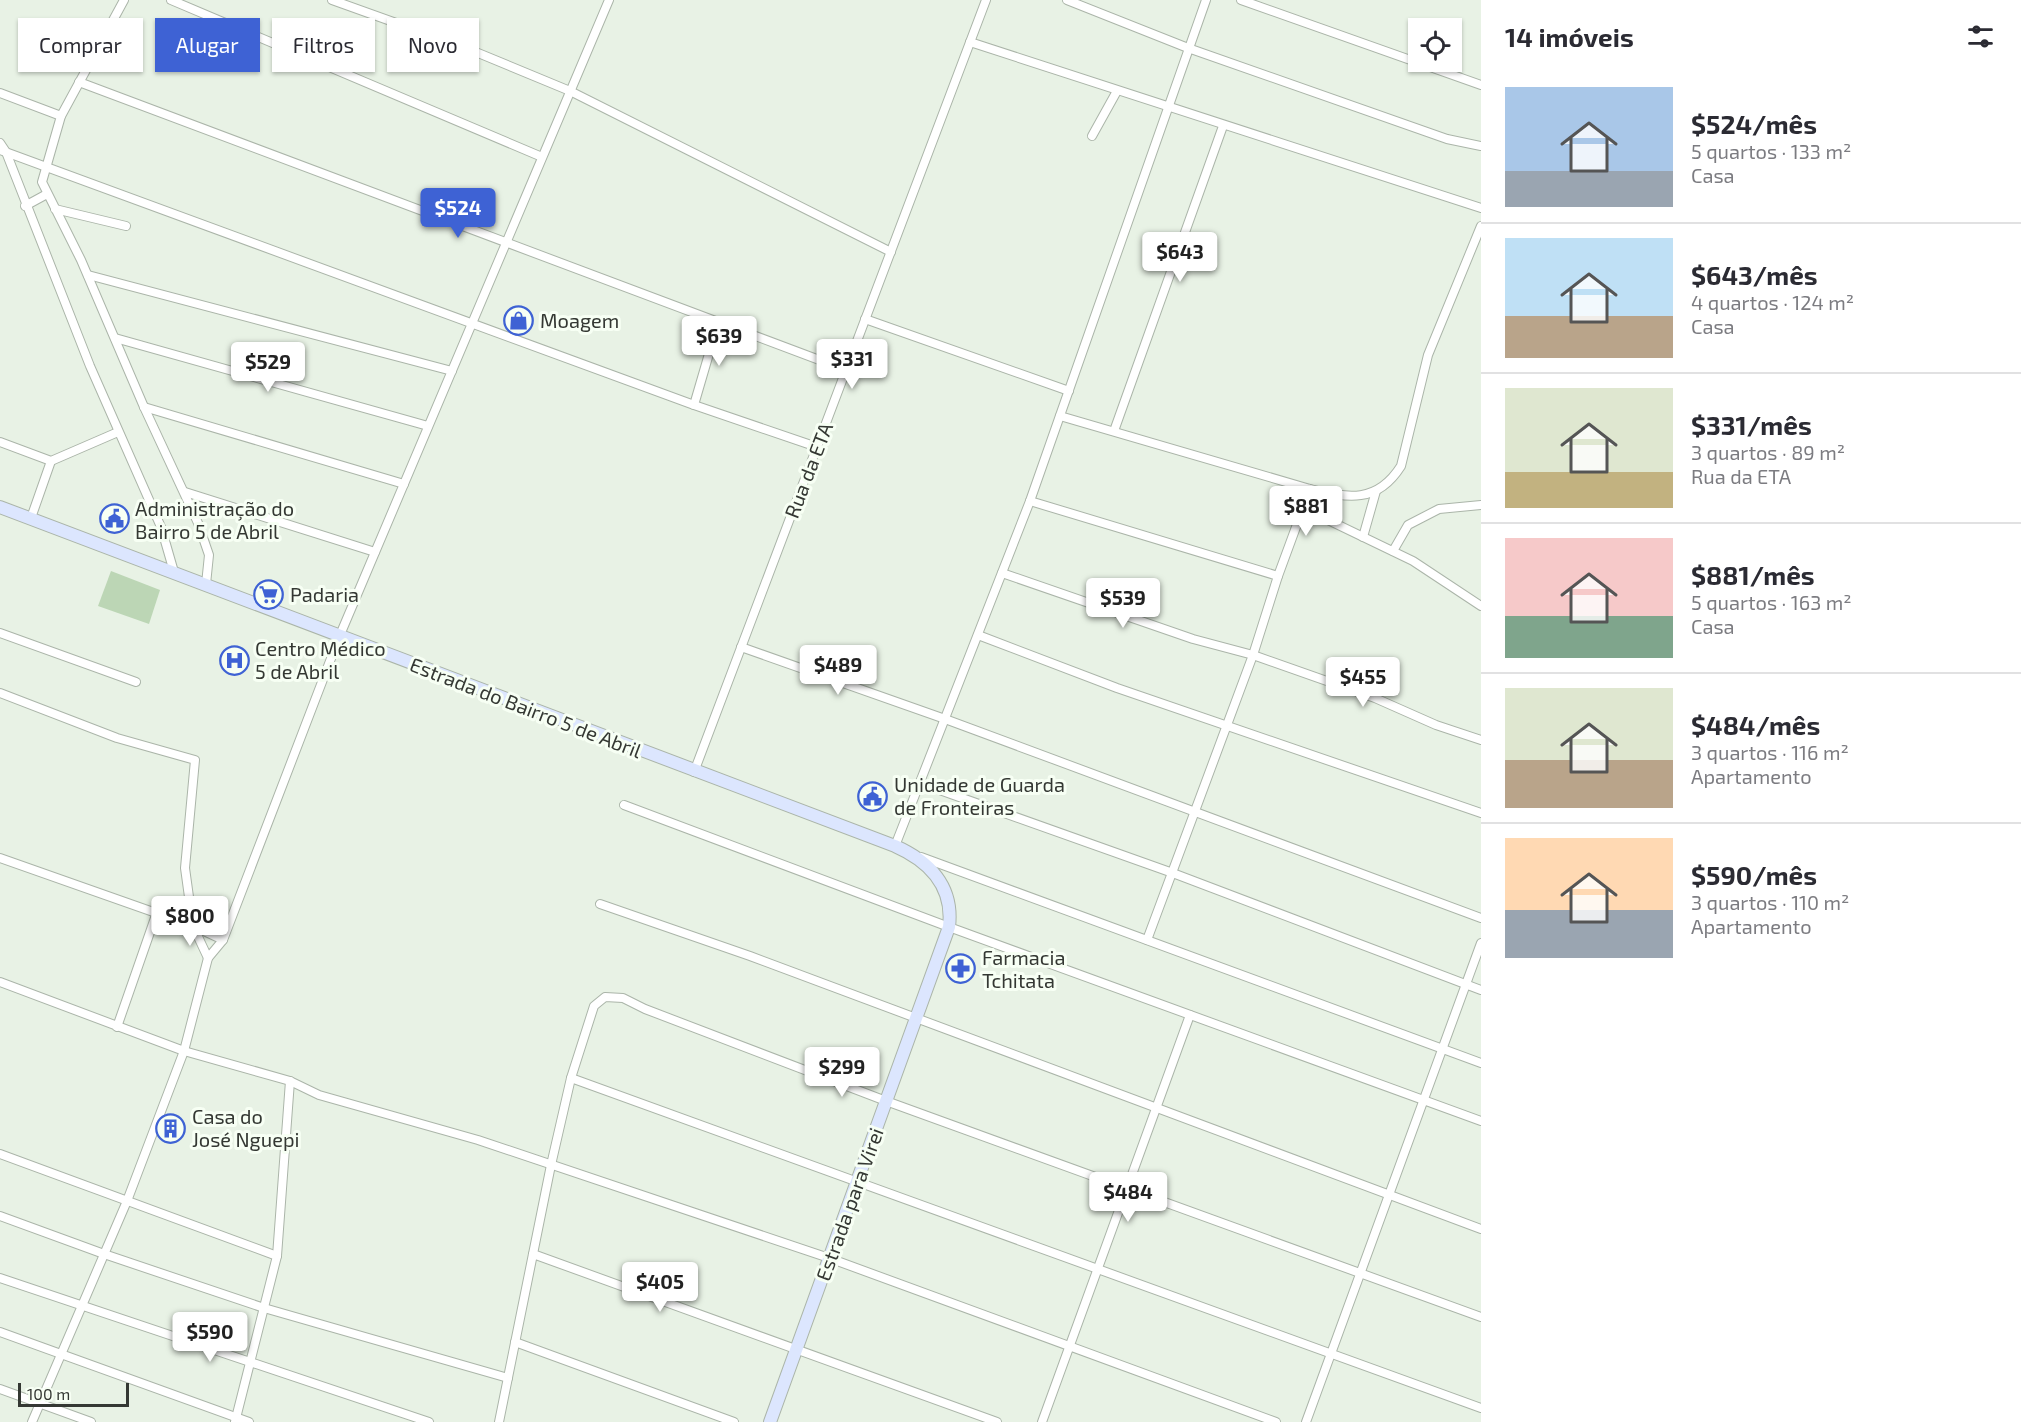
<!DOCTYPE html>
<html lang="pt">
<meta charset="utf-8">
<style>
:root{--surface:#fff;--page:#f7f7f7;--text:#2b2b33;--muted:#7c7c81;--line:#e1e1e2;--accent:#3e62d4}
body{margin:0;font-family:"Exo 2",sans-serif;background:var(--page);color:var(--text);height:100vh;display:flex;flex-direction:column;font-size:22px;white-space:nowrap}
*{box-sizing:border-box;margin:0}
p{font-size:20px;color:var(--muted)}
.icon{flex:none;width:33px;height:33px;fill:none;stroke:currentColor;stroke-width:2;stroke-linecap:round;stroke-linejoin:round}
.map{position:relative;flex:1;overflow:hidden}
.drawer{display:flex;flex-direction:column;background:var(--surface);width:540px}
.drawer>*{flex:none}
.banner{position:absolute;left:18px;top:18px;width:570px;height:54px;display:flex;gap:12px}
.fabs{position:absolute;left:1408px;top:18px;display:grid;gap:12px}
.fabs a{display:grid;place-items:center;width:54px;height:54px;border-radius:0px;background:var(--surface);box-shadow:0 2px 4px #0004;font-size:30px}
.scale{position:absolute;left:18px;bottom:15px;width:111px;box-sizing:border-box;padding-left:6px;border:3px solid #343833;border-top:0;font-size:16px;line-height:21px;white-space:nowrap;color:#343833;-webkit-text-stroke:4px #f7fff4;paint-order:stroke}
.price{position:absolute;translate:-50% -51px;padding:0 14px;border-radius:6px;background:#fff;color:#222;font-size:20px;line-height:39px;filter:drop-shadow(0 2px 3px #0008)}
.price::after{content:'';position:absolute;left:50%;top:36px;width:18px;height:14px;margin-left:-9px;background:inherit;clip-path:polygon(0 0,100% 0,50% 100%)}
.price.current{background:var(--accent);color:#fff}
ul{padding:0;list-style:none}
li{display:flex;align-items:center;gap:18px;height:150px;padding:0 24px}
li+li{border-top:2px solid var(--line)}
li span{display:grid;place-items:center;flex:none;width:168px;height:120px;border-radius:0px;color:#555}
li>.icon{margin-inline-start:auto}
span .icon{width:72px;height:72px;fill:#fffc;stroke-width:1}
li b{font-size:26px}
h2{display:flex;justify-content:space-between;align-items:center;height:72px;padding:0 24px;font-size:26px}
.pill{padding:0 21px;border-radius:0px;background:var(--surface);box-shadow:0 2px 4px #0004;font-size:21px;line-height:54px}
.pill.current{background:var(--accent);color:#fff}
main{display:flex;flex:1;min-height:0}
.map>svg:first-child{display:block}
.green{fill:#bcd6b5}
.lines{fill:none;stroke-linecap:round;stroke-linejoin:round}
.street-casing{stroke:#abb5a9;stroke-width:10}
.secondary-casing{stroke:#abb5a9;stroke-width:14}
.street{stroke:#fff;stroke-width:8}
.secondary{stroke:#dce6fe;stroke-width:12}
.labels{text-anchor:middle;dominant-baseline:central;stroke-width:6;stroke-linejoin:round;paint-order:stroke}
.poi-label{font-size:20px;fill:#343833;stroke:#f7fff4;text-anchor:start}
.street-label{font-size:20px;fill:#343833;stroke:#f7fff4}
</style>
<main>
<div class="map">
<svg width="1481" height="1422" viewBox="0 0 1481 1422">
<rect width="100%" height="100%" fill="#e8f2e5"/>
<!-- green -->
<polygon class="green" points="111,571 160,590 149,624 98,606"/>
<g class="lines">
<defs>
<g id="street">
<polyline points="124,0 61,116 42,182 81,260 144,407 198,523 209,555 206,584"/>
<polyline points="171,0 542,157"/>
<polyline points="332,0 466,48 570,91 891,252"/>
<polyline points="1067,0 1188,48 1447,139 1481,146"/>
<polyline points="1241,0 1481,85"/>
<polyline points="970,42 1481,208"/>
<polyline points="79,82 846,370"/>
<polyline points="0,93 61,116"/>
<polyline points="1092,136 1117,91"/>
<polyline points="0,143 6,152 90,366 161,527 174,572"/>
<polyline points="0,150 694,405 817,447"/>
<polyline points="25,206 47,194"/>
<polyline points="55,209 126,226"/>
<polyline points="88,275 452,371"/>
<polyline points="865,319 1069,391"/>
<polyline points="115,338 428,426"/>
<polyline points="694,405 718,323"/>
<polyline points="144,407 404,484"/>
<path d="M1060,416L1310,489C1348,498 1377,504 1401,466L1428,355L1481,226"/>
<polyline points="1114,431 1223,126"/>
<polyline points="0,442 51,461 118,432"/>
<polyline points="185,492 375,552"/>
<polyline points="1030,501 1278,576"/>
<polyline points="1303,508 1413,561 1481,606"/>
<polyline points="31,518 51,461"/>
<polyline points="1363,537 1376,491"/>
<polyline points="1393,551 1408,525 1439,509 1481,505"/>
<polyline points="1002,573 1193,639 1253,655 1375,698 1436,725 1481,740"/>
<polyline points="0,633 136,682"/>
<polyline points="978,635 1117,688 1481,813"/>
<polyline points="741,647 945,719 1481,918"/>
<polyline points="0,693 117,738 195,760 185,868 193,926 208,958"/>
<polyline points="694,772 986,0"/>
<polyline points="920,783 1170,872 1481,990"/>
<polyline points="624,805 949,927 1481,1121"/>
<polyline points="895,846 1030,501 1206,0"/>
<polyline points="921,857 1481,1063"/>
<polyline points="0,858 193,926 223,940"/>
<polyline points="600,904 750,956 1481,1229"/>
<polyline points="1147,940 1253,655 1278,576 1310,489"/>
<polyline points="0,982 184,1051 290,1081 319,1095 478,1140 829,1258 1276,1422"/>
<polyline points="117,1027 156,915"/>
<polyline points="571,1078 1481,1408"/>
<polyline points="0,1154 277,1256"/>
<polyline points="0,1216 104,1254 264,1308 508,1378"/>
<polyline points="533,1254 997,1422"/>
<polyline points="0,1278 429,1422"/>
<polyline points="0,1332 249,1422"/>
<polyline points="515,1342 734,1422"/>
<polyline points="0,1389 91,1422"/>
<polyline points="32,1422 127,1201 184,1051 208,958 223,940 340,635 609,0"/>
<polyline points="235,1422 277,1256 290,1081"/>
<polyline points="499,1422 551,1165 571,1078 594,1006 605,997 623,998 645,1009 886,1101 1481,1317"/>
<polyline points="1042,1422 1190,1015"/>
<polyline points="1306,1422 1481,943"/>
</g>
<path id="secondary" d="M0,507L895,846C929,861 954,886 949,927L770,1422"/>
</defs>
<!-- street casing -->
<use href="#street" class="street-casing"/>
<!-- secondary casing -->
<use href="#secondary" class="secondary-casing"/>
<!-- street -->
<use href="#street" class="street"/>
<!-- secondary -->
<use href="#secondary" class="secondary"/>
</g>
<!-- icons -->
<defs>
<symbol id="shop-ring" viewBox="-11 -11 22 22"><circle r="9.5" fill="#f7fff4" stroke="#3e62d4" stroke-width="1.5"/><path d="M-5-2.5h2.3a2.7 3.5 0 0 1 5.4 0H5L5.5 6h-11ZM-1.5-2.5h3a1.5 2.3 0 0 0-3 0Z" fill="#3e62d4"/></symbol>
<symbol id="civic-ring" viewBox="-11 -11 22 22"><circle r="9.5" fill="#f7fff4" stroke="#3e62d4" stroke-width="1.5"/><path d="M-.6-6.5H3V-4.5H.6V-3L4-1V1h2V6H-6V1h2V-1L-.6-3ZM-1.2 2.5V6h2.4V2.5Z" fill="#3e62d4"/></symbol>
<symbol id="supermarket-ring" viewBox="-11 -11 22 22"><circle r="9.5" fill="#f7fff4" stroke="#3e62d4" stroke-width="1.5"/><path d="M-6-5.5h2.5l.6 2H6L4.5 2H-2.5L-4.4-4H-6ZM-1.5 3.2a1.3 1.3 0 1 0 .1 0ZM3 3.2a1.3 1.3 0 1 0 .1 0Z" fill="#3e62d4"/></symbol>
<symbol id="hospital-ring" viewBox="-11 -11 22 22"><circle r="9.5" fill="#f7fff4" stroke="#3e62d4" stroke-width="1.5"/><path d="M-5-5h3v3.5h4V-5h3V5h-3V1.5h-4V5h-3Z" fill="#3e62d4"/></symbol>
<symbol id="pharmacy-ring" viewBox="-11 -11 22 22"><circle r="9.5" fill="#f7fff4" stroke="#3e62d4" stroke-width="1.5"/><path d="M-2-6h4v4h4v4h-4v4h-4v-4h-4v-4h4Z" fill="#3e62d4"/></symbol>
<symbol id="building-ring" viewBox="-11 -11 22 22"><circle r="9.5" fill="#f7fff4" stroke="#3e62d4" stroke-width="1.5"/><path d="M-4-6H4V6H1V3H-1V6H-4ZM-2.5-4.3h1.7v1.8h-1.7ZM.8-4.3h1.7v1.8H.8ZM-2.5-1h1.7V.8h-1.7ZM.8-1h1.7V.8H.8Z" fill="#3e62d4"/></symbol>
</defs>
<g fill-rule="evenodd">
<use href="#shop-ring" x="502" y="304" width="33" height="33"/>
<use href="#civic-ring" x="98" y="502" width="33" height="33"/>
<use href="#supermarket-ring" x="252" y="578" width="33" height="33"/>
<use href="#hospital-ring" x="218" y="644" width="33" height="33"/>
<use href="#civic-ring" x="856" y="780" width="33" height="33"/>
<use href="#pharmacy-ring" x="944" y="952" width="33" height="33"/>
<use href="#building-ring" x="154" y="1112" width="33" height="33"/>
</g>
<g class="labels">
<!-- poi labels -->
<g class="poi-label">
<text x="540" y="320">Moagem</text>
<text x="135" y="508">Administração do<tspan x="135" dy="23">Bairro 5 de Abril</tspan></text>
<text x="290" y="594">Padaria</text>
<text x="255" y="648">Centro Médico<tspan x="255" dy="23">5 de Abril</tspan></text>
<text x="894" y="784">Unidade de Guarda<tspan x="894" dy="23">de Fronteiras</tspan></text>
<text x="982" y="957">Farmacia<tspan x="982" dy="23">Tchitata</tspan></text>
<text x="192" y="1116">Casa do<tspan x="192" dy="23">José Nguepi</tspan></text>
</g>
<!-- street labels -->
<g class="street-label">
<text transform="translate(808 470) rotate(-69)">Rua da ETA</text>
<text transform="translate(526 707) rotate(21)">Estrada do Bairro 5 de Abril</text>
<text transform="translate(849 1204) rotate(-70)">Estrada para Virei</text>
</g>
</g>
</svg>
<div class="fabs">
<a><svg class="icon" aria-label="locate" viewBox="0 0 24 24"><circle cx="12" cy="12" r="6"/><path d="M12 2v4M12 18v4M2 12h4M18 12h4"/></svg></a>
</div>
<div class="scale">100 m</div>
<b class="price current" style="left:458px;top:239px">$524</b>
<b class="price" style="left:1180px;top:283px">$643</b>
<b class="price" style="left:719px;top:367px">$639</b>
<b class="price" style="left:852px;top:390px">$331</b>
<b class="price" style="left:268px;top:393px">$529</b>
<b class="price" style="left:1306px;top:537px">$881</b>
<b class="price" style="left:1123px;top:629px">$539</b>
<b class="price" style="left:838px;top:696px">$489</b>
<b class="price" style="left:1363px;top:708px">$455</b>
<b class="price" style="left:190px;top:947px">$800</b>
<b class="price" style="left:842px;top:1098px">$299</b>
<b class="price" style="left:1128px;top:1223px">$484</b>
<b class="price" style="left:660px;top:1313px">$405</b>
<b class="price" style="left:210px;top:1363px">$590</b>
<div class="banner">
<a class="pill">Comprar</a>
<a class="pill current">Alugar</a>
<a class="pill">Filtros</a>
<a class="pill">Novo</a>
</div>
</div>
<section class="drawer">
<h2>14 imóveis<svg class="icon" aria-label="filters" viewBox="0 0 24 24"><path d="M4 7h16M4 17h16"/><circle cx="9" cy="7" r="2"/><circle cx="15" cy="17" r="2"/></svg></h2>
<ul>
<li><span style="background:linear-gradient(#a9c7e8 70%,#9aa5b1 0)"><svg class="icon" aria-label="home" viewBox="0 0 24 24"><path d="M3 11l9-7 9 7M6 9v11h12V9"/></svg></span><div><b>$524/mês</b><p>5 quartos · 133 m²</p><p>Casa</p></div></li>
<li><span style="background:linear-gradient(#bfe0f5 65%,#b9a48a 0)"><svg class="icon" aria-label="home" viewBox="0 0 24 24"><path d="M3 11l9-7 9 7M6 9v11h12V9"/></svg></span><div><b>$643/mês</b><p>4 quartos · 124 m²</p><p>Casa</p></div></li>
<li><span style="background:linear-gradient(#dfe7d0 70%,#c2b280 0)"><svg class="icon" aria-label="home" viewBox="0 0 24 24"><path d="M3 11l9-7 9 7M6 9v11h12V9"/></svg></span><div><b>$331/mês</b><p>3 quartos · 89 m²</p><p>Rua da ETA</p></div></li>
<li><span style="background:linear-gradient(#f6c9c9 65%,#7fa58c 0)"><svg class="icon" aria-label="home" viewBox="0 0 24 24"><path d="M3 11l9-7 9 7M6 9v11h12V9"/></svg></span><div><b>$881/mês</b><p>5 quartos · 163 m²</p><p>Casa</p></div></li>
<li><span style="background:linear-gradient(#dfe7d0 60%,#b9a48a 0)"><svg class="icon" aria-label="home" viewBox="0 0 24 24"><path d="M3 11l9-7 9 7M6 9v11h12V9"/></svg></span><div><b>$484/mês</b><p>3 quartos · 116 m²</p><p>Apartamento</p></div></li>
<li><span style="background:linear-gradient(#ffd9b3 60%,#9aa5b1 0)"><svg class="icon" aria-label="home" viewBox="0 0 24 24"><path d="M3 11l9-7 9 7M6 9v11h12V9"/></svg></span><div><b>$590/mês</b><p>3 quartos · 110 m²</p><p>Apartamento</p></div></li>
</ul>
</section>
</main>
